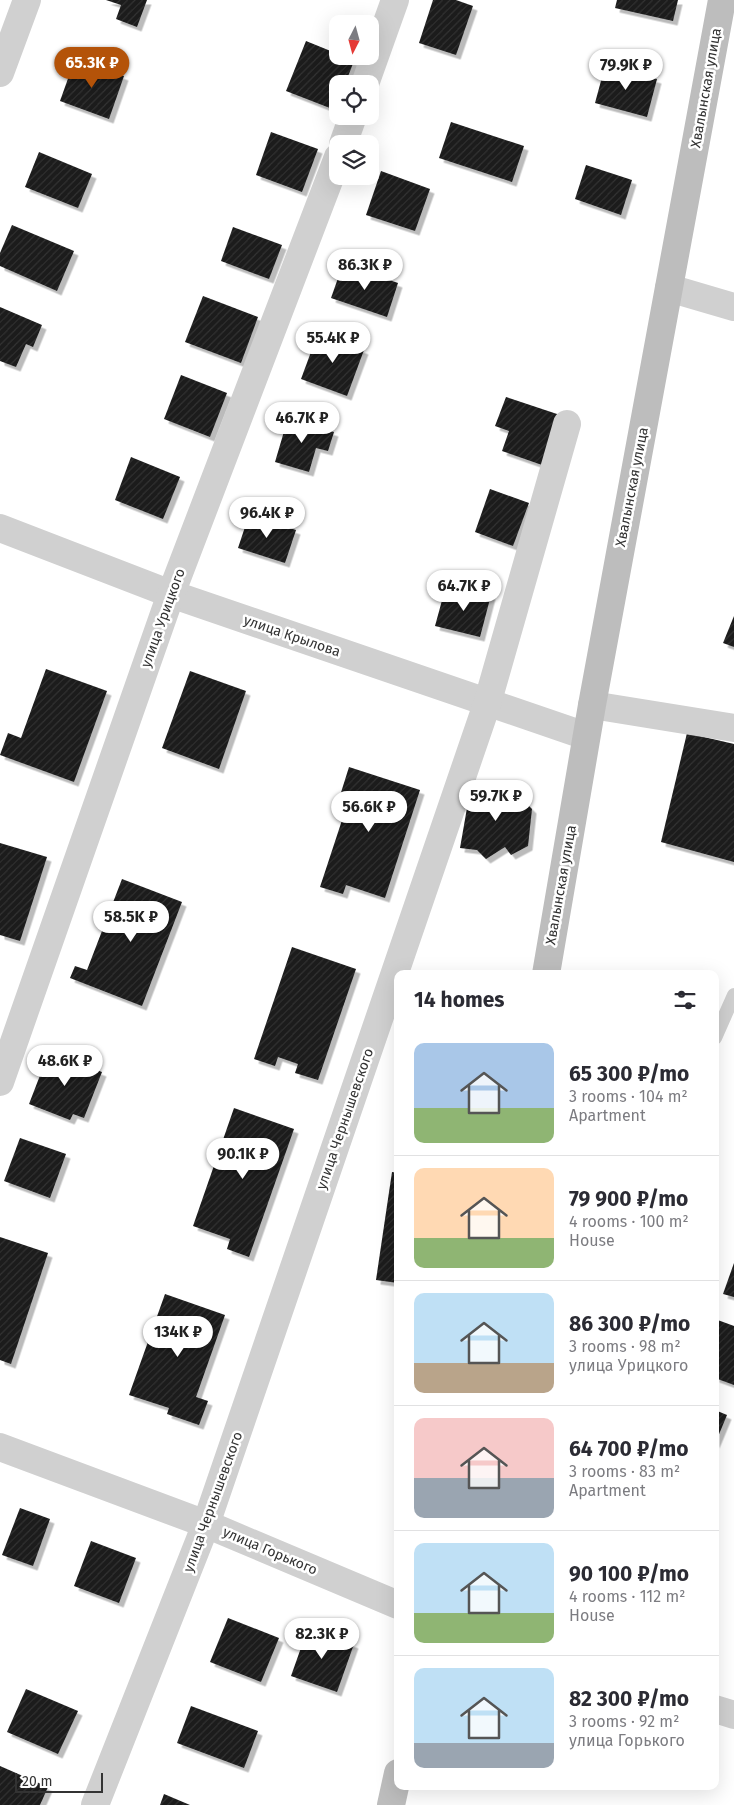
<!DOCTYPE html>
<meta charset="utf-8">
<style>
:root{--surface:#fff;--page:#f7f7f7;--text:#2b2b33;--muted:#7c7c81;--line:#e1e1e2;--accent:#b45309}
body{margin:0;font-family:"Fira Sans",sans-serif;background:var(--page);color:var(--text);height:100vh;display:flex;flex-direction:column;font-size:19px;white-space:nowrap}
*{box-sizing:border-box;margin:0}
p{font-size:16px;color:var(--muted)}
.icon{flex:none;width:28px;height:28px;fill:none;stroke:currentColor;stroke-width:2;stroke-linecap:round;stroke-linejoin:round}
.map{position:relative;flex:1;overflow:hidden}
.details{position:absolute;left:394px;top:970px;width:325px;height:820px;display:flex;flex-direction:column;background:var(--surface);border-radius:10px;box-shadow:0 5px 20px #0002}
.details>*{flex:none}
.needle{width:32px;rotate:186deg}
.controls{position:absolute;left:329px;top:15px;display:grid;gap:10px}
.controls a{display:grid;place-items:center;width:50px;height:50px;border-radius:10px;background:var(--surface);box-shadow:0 5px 20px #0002;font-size:25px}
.scale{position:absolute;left:15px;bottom:12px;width:88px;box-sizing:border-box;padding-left:5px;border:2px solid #333;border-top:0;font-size:14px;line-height:18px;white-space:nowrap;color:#333;-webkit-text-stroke:4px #fff;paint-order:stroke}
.price{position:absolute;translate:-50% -42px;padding:0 11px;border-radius:18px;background:#fff;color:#222;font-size:16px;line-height:32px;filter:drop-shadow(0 1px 2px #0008)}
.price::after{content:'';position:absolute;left:50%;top:30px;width:15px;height:11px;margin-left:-8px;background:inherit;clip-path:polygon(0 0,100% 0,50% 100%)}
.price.current{background:var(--accent);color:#fff}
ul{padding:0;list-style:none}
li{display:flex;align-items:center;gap:15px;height:125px;padding:0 20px}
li+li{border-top:1px solid var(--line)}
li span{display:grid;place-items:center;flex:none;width:140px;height:100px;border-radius:10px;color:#555}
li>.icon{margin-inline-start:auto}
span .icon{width:60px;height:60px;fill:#fffc;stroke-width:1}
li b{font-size:21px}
h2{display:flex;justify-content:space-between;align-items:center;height:60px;padding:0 20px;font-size:21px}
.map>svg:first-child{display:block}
.building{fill:url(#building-hatch);filter:url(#shadow)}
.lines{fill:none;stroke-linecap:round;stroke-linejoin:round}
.lane{stroke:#d0d0d0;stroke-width:14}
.street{stroke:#d0d0d0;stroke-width:28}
.secondary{stroke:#bdbdbd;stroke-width:28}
.labels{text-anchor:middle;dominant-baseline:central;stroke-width:5;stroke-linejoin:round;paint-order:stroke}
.street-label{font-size:14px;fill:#333;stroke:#fff}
</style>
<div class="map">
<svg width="734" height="1805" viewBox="0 0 734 1805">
<defs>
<pattern id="building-hatch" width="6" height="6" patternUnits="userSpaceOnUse" patternTransform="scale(1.25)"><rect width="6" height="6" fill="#1a1a1a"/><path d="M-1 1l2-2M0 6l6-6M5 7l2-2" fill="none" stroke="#333"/></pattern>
<filter id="shadow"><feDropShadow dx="4.5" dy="4.5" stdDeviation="0" flood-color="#0004"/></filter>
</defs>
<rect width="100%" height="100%" fill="#fff"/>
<!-- building -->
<g class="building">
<polygon points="106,0 147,0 137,27 116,19 121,5"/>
<polygon points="433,0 456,0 473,6 456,55 419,43"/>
<polygon points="617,0 678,0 673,21 615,8"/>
<polygon points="306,41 338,54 338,56 354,61 345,84 338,84 338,102 335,110 286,91"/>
<polygon points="75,59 124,76 109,119 60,101"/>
<polygon points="605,66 657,79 647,117 595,103"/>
<polygon points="451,122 524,146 512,182 439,158"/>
<polygon points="271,132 318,149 302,192 256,175"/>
<polygon points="39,152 92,174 78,208 25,187"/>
<polygon points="586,165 632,180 621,215 575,199"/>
<polygon points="381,171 430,189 415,231 366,215"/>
<polygon points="12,225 74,251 57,291 0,266 0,253"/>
<polygon points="233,227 282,245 269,279 221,261"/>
<polygon points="343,264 398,283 387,317 331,298"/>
<polygon points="203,296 258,317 241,363 185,342"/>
<polygon points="0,307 42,325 33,347 26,344 16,367 0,361"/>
<polygon points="318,333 364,350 347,396 301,379"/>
<polygon points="181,375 227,393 210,437 164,419"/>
<polygon points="506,397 560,415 542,465 502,451 509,431 495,426"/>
<polygon points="288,418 334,432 328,451 316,448 309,472 275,462"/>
<polygon points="131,457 180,477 163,519 115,500"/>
<polygon points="490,489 529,503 513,546 475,532"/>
<polygon points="249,515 296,530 285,563 238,548"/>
<polygon points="464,588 491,595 480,637 435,626 444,593 461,598"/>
<polygon points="734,616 734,647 723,643"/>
<polygon points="46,669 107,691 74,782 0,755 8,733 21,738"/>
<polygon points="190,671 246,691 219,769 162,748"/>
<polygon points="687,733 734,744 734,862 661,842"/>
<polygon points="349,767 420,790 385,898 346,885 343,894 320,887 347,805 338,802"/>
<polygon points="497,782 520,802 522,799 532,809 528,846 511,855 505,847 486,859 477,850 460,848 471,785 488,791"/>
<polygon points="0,843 47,857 20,941 0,935"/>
<polygon points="122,879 182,902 142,1006 70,978 75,966 87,970"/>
<polygon points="292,947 356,969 318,1080 295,1073 298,1064 278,1057 275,1066 254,1059"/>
<polygon points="49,1052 102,1072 84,1118 73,1114 70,1120 29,1104"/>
<polygon points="234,1108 294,1129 249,1257 227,1249 230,1239 193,1226"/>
<polygon points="20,1138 66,1154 50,1198 4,1181"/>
<polygon points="392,1172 398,1173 398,1283 376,1280"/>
<polygon points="0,1237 48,1253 11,1364 0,1360"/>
<polygon points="734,1263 734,1297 723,1294"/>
<polygon points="165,1294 225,1315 196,1397 208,1401 199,1425 167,1414 169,1408 129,1395"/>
<polygon points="715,1319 734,1326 734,1385 715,1378"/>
<polygon points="715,1410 727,1415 715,1444"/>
<polygon points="20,1508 50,1519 33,1566 2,1555"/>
<polygon points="91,1541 136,1558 119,1603 74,1586"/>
<polygon points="228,1618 279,1638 261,1682 210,1662"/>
<polygon points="308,1628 354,1644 337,1692 291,1676"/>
<polygon points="26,1689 78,1711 58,1754 7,1732"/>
<polygon points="191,1706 258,1731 244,1768 177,1743"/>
<polygon points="0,1766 48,1787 40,1805 0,1805"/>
<polygon points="164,1794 190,1805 160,1805"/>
</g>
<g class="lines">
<!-- lane -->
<polyline class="lane" points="715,1038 734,995"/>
<!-- street -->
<g class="street">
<polyline points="0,73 27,0"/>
<polyline points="365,84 395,0"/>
<polyline points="343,144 353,116"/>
<polyline points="669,288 734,307"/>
<polyline points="0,528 171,594 586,736"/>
<polyline points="592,705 734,728"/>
<polyline points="0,1082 171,594 338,157"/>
<polyline points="0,1447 206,1524 398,1605"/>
<polyline points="715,1709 734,1715"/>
<polyline points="95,1805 206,1524 487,704 567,424"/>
</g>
<!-- secondary -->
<g class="secondary">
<polyline points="546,974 592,705 722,0"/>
<polyline points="391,1805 398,1773"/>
</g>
</g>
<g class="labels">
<!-- street labels -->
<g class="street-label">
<text transform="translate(706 88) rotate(-80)">Хвалынская улица</text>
<text transform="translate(632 487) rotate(-79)">Хвалынская улица</text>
<text transform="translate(163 618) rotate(-70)">улица Урицкого</text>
<text transform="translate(292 636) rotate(19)">улица Крылова</text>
<text transform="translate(561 885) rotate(-80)">Хвалынская улица</text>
<text transform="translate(345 1119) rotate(-71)">улица Чернышевского</text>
<text transform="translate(213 1502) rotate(-70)">улица Чернышевского</text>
<text transform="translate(270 1551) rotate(23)">улица Горького</text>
</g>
</g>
</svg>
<div class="controls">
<a><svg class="needle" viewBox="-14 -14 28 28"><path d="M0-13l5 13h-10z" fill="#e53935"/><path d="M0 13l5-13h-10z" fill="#7c7c81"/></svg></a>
<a><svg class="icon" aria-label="locate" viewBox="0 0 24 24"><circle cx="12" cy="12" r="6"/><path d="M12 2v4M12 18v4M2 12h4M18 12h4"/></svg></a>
<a><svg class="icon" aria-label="layers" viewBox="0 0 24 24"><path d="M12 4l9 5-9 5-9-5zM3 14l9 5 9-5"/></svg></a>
</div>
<div class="scale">20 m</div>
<b class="price current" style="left:92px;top:89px">65.3K ₽</b>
<b class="price" style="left:626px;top:91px">79.9K ₽</b>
<b class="price" style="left:365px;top:291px">86.3K ₽</b>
<b class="price" style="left:333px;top:364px">55.4K ₽</b>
<b class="price" style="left:302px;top:444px">46.7K ₽</b>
<b class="price" style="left:267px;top:539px">96.4K ₽</b>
<b class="price" style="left:464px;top:612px">64.7K ₽</b>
<b class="price" style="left:496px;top:822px">59.7K ₽</b>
<b class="price" style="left:369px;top:833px">56.6K ₽</b>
<b class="price" style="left:131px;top:943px">58.5K ₽</b>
<b class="price" style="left:65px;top:1087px">48.6K ₽</b>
<b class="price" style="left:243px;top:1180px">90.1K ₽</b>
<b class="price" style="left:178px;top:1358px">134K ₽</b>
<b class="price" style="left:322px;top:1660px">82.3K ₽</b>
<section class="details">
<h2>14 homes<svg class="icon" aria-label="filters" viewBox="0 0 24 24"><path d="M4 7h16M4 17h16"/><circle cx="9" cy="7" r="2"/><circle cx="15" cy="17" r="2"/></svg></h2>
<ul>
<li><span style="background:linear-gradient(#a9c7e8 65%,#8fb573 0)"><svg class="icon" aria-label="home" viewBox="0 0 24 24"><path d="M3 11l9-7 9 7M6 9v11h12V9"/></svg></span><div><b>65 300 ₽/mo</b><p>3 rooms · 104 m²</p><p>Apartment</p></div></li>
<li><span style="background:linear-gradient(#ffd9b3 70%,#8fb573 0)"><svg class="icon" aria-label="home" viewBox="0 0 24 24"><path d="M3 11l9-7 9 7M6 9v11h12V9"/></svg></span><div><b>79 900 ₽/mo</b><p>4 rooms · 100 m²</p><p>House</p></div></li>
<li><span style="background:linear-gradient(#bfe0f5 70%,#b9a48a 0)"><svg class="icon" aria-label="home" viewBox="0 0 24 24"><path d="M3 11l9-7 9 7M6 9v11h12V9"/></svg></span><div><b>86 300 ₽/mo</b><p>3 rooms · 98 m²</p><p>улица Урицкого</p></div></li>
<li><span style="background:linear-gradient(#f6c9c9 60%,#9aa5b1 0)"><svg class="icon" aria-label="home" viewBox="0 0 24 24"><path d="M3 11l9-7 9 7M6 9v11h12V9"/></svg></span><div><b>64 700 ₽/mo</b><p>3 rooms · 83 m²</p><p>Apartment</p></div></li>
<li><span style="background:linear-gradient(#bfe0f5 70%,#8fb573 0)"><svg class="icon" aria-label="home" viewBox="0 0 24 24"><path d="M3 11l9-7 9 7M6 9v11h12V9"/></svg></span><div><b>90 100 ₽/mo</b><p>4 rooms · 112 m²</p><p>House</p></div></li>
<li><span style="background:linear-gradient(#bfe0f5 75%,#9aa5b1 0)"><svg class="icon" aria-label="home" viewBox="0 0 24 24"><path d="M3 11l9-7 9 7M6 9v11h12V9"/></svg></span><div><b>82 300 ₽/mo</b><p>3 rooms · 92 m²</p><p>улица Горького</p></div></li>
</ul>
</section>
</div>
